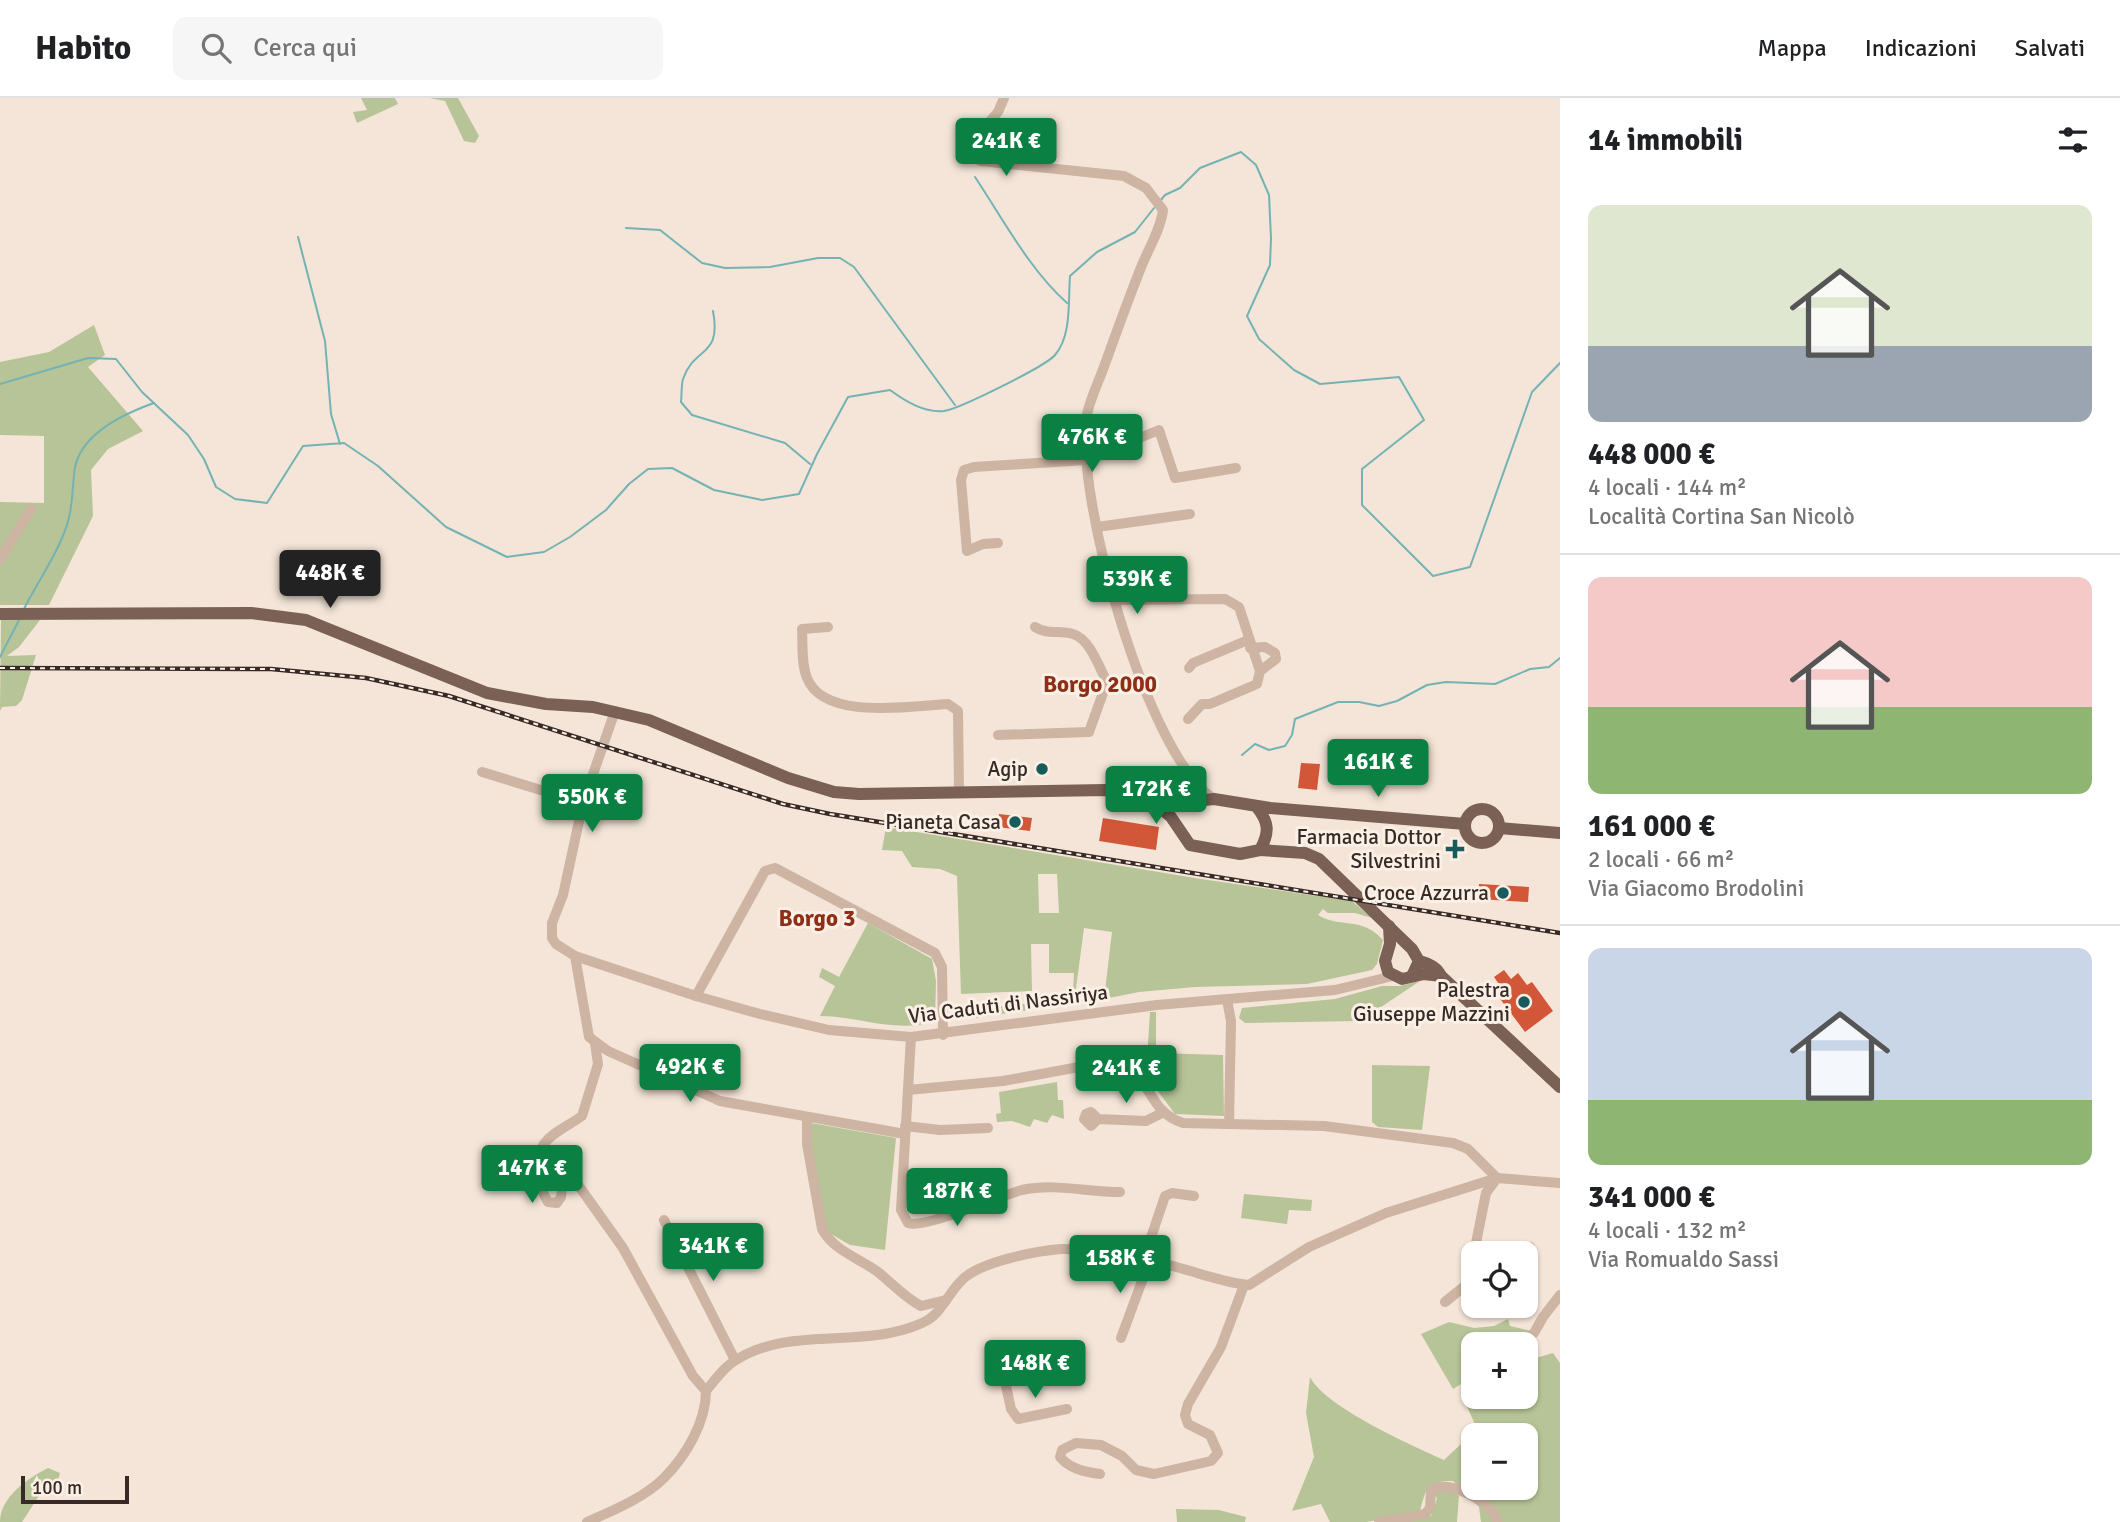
<!DOCTYPE html>
<html lang="it">
<meta charset="utf-8">
<style>
:root{--surface:#fff;--page:#f6f6f6;--text:#202124;--muted:#757577;--line:#e0e0e0;--accent:#0b8043}
body{margin:0;font-family:Signika,sans-serif;background:var(--page);color:var(--text);height:100vh;display:flex;flex-direction:column;font-size:26px;white-space:nowrap}
*{box-sizing:border-box;margin:0}
p{font-size:23px;color:var(--muted)}
.icon{flex:none;width:38px;height:38px;fill:none;stroke:currentColor;stroke-width:2;stroke-linecap:round;stroke-linejoin:round}
.map{position:relative;flex:1;overflow:hidden}
.panel{display:flex;flex-direction:column;background:var(--surface);width:560px}
.panel>*{flex:none}
.tools{position:absolute;left:1461px;top:1143px;display:grid;gap:14px}
.tools a{display:grid;place-items:center;width:77px;height:77px;border-radius:14px;background:var(--surface);box-shadow:0 2px 5px #0004;font-size:35px}
.scale{position:absolute;left:21px;bottom:18px;width:108px;box-sizing:border-box;padding-left:7px;border:4px solid #372a26;border-top:0;font-size:19px;line-height:24px;white-space:nowrap;color:#372a26;-webkit-text-stroke:5px #fbf0e5;paint-order:stroke}
.price{position:absolute;translate:-50% -60px;padding:0 16px;border-radius:7px;background:var(--accent);color:#fff;font-size:23px;line-height:46px;filter:drop-shadow(0 2px 4px #0008)}
.price::after{content:'';position:absolute;left:50%;top:42px;width:21px;height:16px;margin-left:-10px;background:inherit;clip-path:polygon(0 0,100% 0,50% 100%)}
.price.selected{background:#222;color:#fff}
ul{padding:0;list-style:none}
li{display:grid;align-content:center;gap:14px;height:371px;padding:0 28px}
li+li{border-top:2px solid var(--line)}
li span{display:grid;place-items:center;height:217px;border-radius:14px;color:#555}
li>.icon{margin-inline-start:auto}
span .icon{width:126px;height:126px;fill:#fffc;stroke-width:1}
li b{font-size:30px}
h2{display:flex;justify-content:space-between;align-items:center;height:84px;padding:0 28px;font-size:30px}
header{display:flex;align-items:center;gap:42px;box-sizing:border-box;height:98px;padding:0 35px;background:var(--surface);border-bottom:2px solid var(--line)}
header strong{font-size:33px}
nav{display:flex;gap:38px;margin-inline-start:auto;font-size:24px}
.search{width:490px;height:63px;background:var(--page);display:flex;align-items:center;gap:18px;box-sizing:border-box;padding:0 24px;border-radius:14px;color:var(--muted);font-size:26px}
main{display:flex;flex:1;min-height:0}
.map>svg:first-child{display:block}
.green{fill:#b7c497;fill-rule:evenodd}
.lines{fill:none;stroke-linecap:round;stroke-linejoin:round}
.stream{stroke:#74b3b3;stroke-width:2}
.building{fill:#d25638}
.minor{stroke:#cdb4a3;stroke-width:10}
.major{stroke:#7a6055;stroke-width:12}
.rail-casing{stroke:#372a26;stroke-width:4.5}
.rail{stroke:#fbf0e5;stroke-width:2;stroke-dasharray:5;stroke-linecap:butt}
.poi-dot{fill:#175b5c;stroke:#fbf0e5;stroke-width:2.5}
.labels{text-anchor:middle;dominant-baseline:central;stroke-width:6;stroke-linejoin:round;paint-order:stroke}
.poi-label{font-size:21px;fill:#372a26;stroke:#fbf0e5;text-anchor:end}
.street-label{font-size:21px;fill:#372a26;stroke:#fbf0e5}
.neighbourhood-label{font-size:23px;font-weight:bold;fill:#8e2e17;stroke:#fbf0e5}
</style>
<header>
<strong>Habito</strong>
<div class="search"><svg class="icon" aria-label="search" viewBox="0 0 24 24"><circle cx="10" cy="10" r="6"/><path d="M15 15l6 6"/></svg>Cerca qui</div>
<nav><a>Mappa</a><a>Indicazioni</a><a>Salvati</a></nav>
</header>
<main>
<div class="map">
<svg width="1560" height="1424" viewBox="0 0 1560 1424">
<rect width="100%" height="100%" fill="#f4e5d8"/>
<!-- green -->
<g class="green">
<polygon points="361,0 395,0 398,6 357,25 353,14 367,12"/>
<polygon points="430,0 458,0 479,38 475,45 464,43 445,3"/>
<polygon points="94,227 105,257 88,269 143,333 108,351 91,372 93,418 49,507 0,507 0,404 44,405 44,338 0,337 0,264 49,254"/>
<polygon points="1,522 40,522 19,549 7,558 36,557 22,602 16,608 2,609 0,613"/>
<path d="M886,729L1201,781L1352,803L1372,820L1355,815H1328L1323,811L1318,817C1340,831 1360,817 1383,842L1377,866L1372,872L1307,886L1195,889L1139,894L1104,901L1112,834L1084,830L1074,905L976,920V914L984,910L1068,901L1073,895L1074,875H1049V846H1031L1032,893L961,896L957,778L940,771L912,769L902,753L882,752ZM1038,776H1057L1059,815H1039Z"/>
<path d="M868,825L932,861L936,883L935,923C897,936 858,918 820,918L835,888L819,879L822,870L839,879Z"/>
<polygon points="1420,883 1360,923 1245,925 1239,920 1242,910 1335,901 1382,888 1400,888"/>
<polygon points="1150,914 1156,914 1156,955 1223,957 1224,1018 1175,1016 1146,977"/>
<polygon points="1372,967 1430,968 1422,1032 1378,1029 1372,1024"/>
<polygon points="1057,984 1058,1002 1063,1002 1064,1021 1052,1017 1047,1025 1034,1021 1030,1029 1012,1023 997,1024 996,1016 1001,1015 999,994"/>
<polygon points="811,1025 896,1040 885,1152 850,1147 826,1133 810,1052"/>
<polygon points="1244,1096 1312,1102 1311,1113 1289,1112 1287,1126 1241,1120"/>
<polygon points="1508,1221 1510,1228 1532,1233 1530,1239 1534,1251 1526,1254 1526,1246 1474,1246 1473,1279 1453,1291 1421,1236 1449,1224 1474,1230 1494,1228"/>
<path d="M1553,1255L1560,1265V1424H1481L1479,1409L1453,1383C1427,1382 1426,1390 1420,1413L1367,1424H1330L1321,1406L1292,1413L1314,1359L1306,1315L1310,1279C1325,1309 1411,1347 1444,1362L1477,1331L1465,1304L1471,1290L1473,1288L1474,1298H1526V1263ZM1474,1337H1526V1390H1474Z"/>
<path d="M48,1370L60,1375L58,1383L42,1393L22,1424H0C0,1399 28,1380 48,1370Z"/>
<polygon points="1448,1390 1459,1398 1457,1424 1397,1424 1431,1418 1437,1401 1434,1394"/>
<polygon points="1176,1411 1219,1412 1246,1419 1245,1424 1177,1424"/>
</g>
<g class="lines">
<!-- stream -->
<g class="stream">
<path d="M975,79C1003,121 1029,171 1067,205"/>
<polyline points="1160,103 1165,97 1180,90 1200,70 1241,54 1256,67 1269,97 1271,140 1270,167 1247,218 1259,241 1294,272 1320,286 1399,279 1424,322 1362,371 1362,407 1433,478 1470,469 1532,294 1560,265"/>
<polyline points="626,130 660,132 702,165 725,170 770,169 818,160 840,160 854,169 955,307"/>
<polyline points="298,139 325,243 331,316 340,346"/>
<path d="M713,213C722,260 694,248 683,281C681,288 682,297 681,304L692,317L785,345L810,366"/>
<path d="M0,286L88,260L116,261L142,294L188,337L204,361L216,389L235,401L267,405L303,348L344,345L378,368L446,429L507,459L544,454L570,439L606,412L629,386L648,371L672,370L714,392L762,402L799,396L817,356L848,299L890,292C905,303 924,315 944,313C959,311 1046,268 1055,257C1072,237 1068,203 1070,178L1097,154L1135,134L1154,110"/>
<path d="M24,511C36,487 52,464 62,440C72,418 72,399 74,377C76,337 123,316 154,305"/>
<polyline points="0,559 19,522"/>
<polyline points="1242,657 1255,646 1269,652 1285,648 1292,637 1295,621 1338,604 1359,604 1379,608 1397,603 1427,587 1446,584 1495,586 1530,571 1549,569 1560,560"/>
</g>
</g>
<!-- building -->
<g class="building">
<polygon points="1301,665 1320,666 1317,692 1298,690"/>
<polygon points="999,716 1032,720 1030,733 997,729"/>
<polygon points="1103,720 1159,729 1156,752 1099,743"/>
<polygon points="1479,786 1529,789 1528,804 1478,801"/>
<polygon points="1504,872 1511,881 1518,875 1527,887 1532,884 1553,913 1525,934 1495,894 1501,889 1494,879"/>
</g>
<g class="lines">
<!-- minor -->
<g class="minor">
<path d="M1004,0L998,14L970,46L973,59L981,63L1124,78L1146,90L1163,112C1161,130 1149,150 1142,167C1129,199 1117,233 1105,266C1099,283 1091,299 1087,316C1073,393 1147,659 1214,701"/>
<polyline points="1097,429 1190,416"/>
<polyline points="998,445 983,446 967,453 961,382 964,372 974,369 1086,362 1159,332 1175,380 1236,370"/>
<polyline points="0,462 31,411"/>
<polyline points="1116,502 1225,501 1239,509 1260,573 1257,586 1210,606 1202,606 1188,621"/>
<path d="M828,529L802,531C803,547 801,565 807,580C824,623 910,608 948,606L958,613L959,695"/>
<path d="M1035,529C1047,537 1059,532 1073,536C1090,541 1099,569 1107,584L1141,582"/>
<polyline points="1250,550 1265,549 1275,555 1276,561 1260,573"/>
<polyline points="1189,570 1193,565 1248,542"/>
<polyline points="615,613 583,705 563,797 552,825 552,840 556,846 575,858 696,898 760,916 829,932 911,939 1157,907 1335,892 1393,878"/>
<polyline points="998,637 1089,634 1107,584"/>
<polyline points="482,674 583,705"/>
<polyline points="1188,676 1189,703"/>
<polyline points="575,858 589,939 608,953 720,1003 905,1036"/>
<polyline points="696,898 765,773 775,770 935,855 942,869 943,937"/>
<polyline points="1227,902 1231,923 1229,1026"/>
<path d="M911,939L901,1112L908,1125C926,1131 998,1098 1022,1092C1055,1085 1087,1094 1120,1094"/>
<path d="M908,992L1003,983L1106,964C1152,965 1143,1013 1183,1025L1324,1028L1453,1045L1468,1051L1497,1080"/>
<path d="M807,1020V1046L822,1131C834,1153 859,1160 878,1174C893,1186 904,1199 921,1208L946,1202"/>
<polyline points="1098,1021 1091,1028 1084,1021 1086,1016 1091,1014 1098,1021 1146,1023 1162,1015"/>
<polyline points="905,1028 940,1032 988,1030"/>
<polyline points="664,1122 735,1262"/>
<polyline points="1474,1155 1486,1095 1497,1080"/>
<polyline points="1474,1155 1530,1149"/>
<polyline points="1143,1163 1165,1098 1172,1095 1194,1098"/>
<polyline points="1445,1204 1466,1187 1474,1160"/>
<polyline points="1534,1235 1543,1219 1560,1197"/>
<polyline points="1121,1240 1149,1164"/>
<polyline points="1006,1288 1011,1311 1018,1321 1067,1311"/>
<path d="M706,1293C715,1282 724,1269 736,1262C791,1227 863,1252 922,1225C941,1217 947,1197 961,1183C978,1164 1036,1153 1061,1151C1091,1150 1157,1163 1187,1172C1208,1178 1227,1185 1249,1187L1309,1149L1386,1115L1497,1080L1560,1085"/>
<path d="M1100,1376C1085,1374 1070,1371 1060,1359L1062,1352L1076,1345L1101,1347L1122,1358L1136,1372L1154,1376L1211,1363L1218,1355L1210,1337L1188,1326L1185,1317L1188,1306L1221,1249L1244,1187"/>
<path d="M587,1424C612,1413 644,1400 664,1380C686,1358 706,1324 706,1293L693,1278L623,1150L576,1084L572,1081L563,1082L561,1099L557,1105L548,1104C543,1096 540,1086 539,1077C532,1041 558,1035 582,1018L598,966L595,945"/>
<path d="M1379,1424L1425,1416L1430,1410L1431,1392C1446,1379 1496,1406 1497,1424"/>
</g>
<!-- major -->
<g class="major">
<polyline points="0,516 251,515 306,522 487,595 546,606 593,609 649,622 788,680 834,694 859,696 1106,692 1168,706 1214,701 1270,710 1465,726"/>
<path d="M1152,703L1171,719L1190,747L1240,756L1260,752C1270,734 1269,724 1256,708"/>
<circle cx="1482" cy="728" r="17"/>
<polyline points="1499,730 1560,735"/>
<polyline points="1260,752 1305,755 1319,761 1412,851 1419,863 1412,878"/>
<polyline points="1389,828 1390,846 1385,863 1388,874 1402,881 1424,876 1441,878"/>
<path d="M1419,863C1428,865 1437,869 1441,878L1560,989"/>
</g>
<defs>
<polyline id="rail" points="0,570 271,571 366,580 449,598 783,706 830,716 1560,835"/>
</defs>
<!-- rail casing -->
<use href="#rail" class="rail-casing"/>
<!-- rail -->
<use href="#rail" class="rail"/>
</g>
<!-- markers -->
<g class="poi-dot">
<circle cx="1042" cy="671" r="7"/>
<circle cx="1015" cy="724" r="7"/>
<path d="M1451.5 740.5h7v7h7v7h-7v7h-7v-7h-7v-7h7z"/>
<circle cx="1503" cy="795" r="7"/>
<circle cx="1524" cy="904" r="7"/>
</g>
<g class="labels">
<!-- poi labels -->
<g class="poi-label">
<text x="1028" y="671">Agip</text>
<text x="1001" y="724">Pianeta Casa</text>
<text x="1441" y="739">Farmacia Dottor<tspan x="1441" dy="24">Silvestrini</tspan></text>
<text x="1489" y="795">Croce Azzurra</text>
<text x="1510" y="892">Palestra<tspan x="1510" dy="24">Giuseppe Mazzini</tspan></text>
</g>
<!-- street labels -->
<g class="street-label">
<text transform="translate(1008 906) rotate(-7)">Via Caduti di Nassiriya</text>
</g>
<!-- neighbourhood labels -->
<g class="neighbourhood-label">
<text x="1100" y="586">Borgo 2000</text>
<text x="817" y="820">Borgo 3</text>
</g>
</g>
</svg>
<div class="tools">
<a><svg class="icon" aria-label="locate" viewBox="0 0 24 24"><circle cx="12" cy="12" r="6"/><path d="M12 2v4M12 18v4M2 12h4M18 12h4"/></svg></a>
<a>+</a>
<a>−</a>
</div>
<div class="scale">100 m</div>
<b class="price" style="left:1006px;top:80px">241K €</b>
<b class="price" style="left:1092px;top:376px">476K €</b>
<b class="price selected" style="left:330px;top:512px">448K €</b>
<b class="price" style="left:1137px;top:518px">539K €</b>
<b class="price" style="left:1378px;top:701px">161K €</b>
<b class="price" style="left:1156px;top:728px">172K €</b>
<b class="price" style="left:592px;top:736px">550K €</b>
<b class="price" style="left:690px;top:1006px">492K €</b>
<b class="price" style="left:1126px;top:1007px">241K €</b>
<b class="price" style="left:532px;top:1107px">147K €</b>
<b class="price" style="left:957px;top:1130px">187K €</b>
<b class="price" style="left:713px;top:1185px">341K €</b>
<b class="price" style="left:1120px;top:1197px">158K €</b>
<b class="price" style="left:1035px;top:1302px">148K €</b>
</div>
<section class="panel">
<h2>14 immobili<svg class="icon" aria-label="filters" viewBox="0 0 24 24"><path d="M4 7h16M4 17h16"/><circle cx="9" cy="7" r="2"/><circle cx="15" cy="17" r="2"/></svg></h2>
<ul>
<li><span style="background:linear-gradient(#dfe7d0 65%,#9aa5b1 0)"><svg class="icon" aria-label="home" viewBox="0 0 24 24"><path d="M3 11l9-7 9 7M6 9v11h12V9"/></svg></span><div><b>448 000 €</b><p>4 locali · 144 m²</p><p>Località Cortina San Nicolò</p></div></li>
<li><span style="background:linear-gradient(#f6c9c9 60%,#8fb573 0)"><svg class="icon" aria-label="home" viewBox="0 0 24 24"><path d="M3 11l9-7 9 7M6 9v11h12V9"/></svg></span><div><b>161 000 €</b><p>2 locali · 66 m²</p><p>Via Giacomo Brodolini</p></div></li>
<li><span style="background:linear-gradient(#c9d6e8 70%,#8fb573 0)"><svg class="icon" aria-label="home" viewBox="0 0 24 24"><path d="M3 11l9-7 9 7M6 9v11h12V9"/></svg></span><div><b>341 000 €</b><p>4 locali · 132 m²</p><p>Via Romualdo Sassi</p></div></li>
</ul>
</section>
</main>
